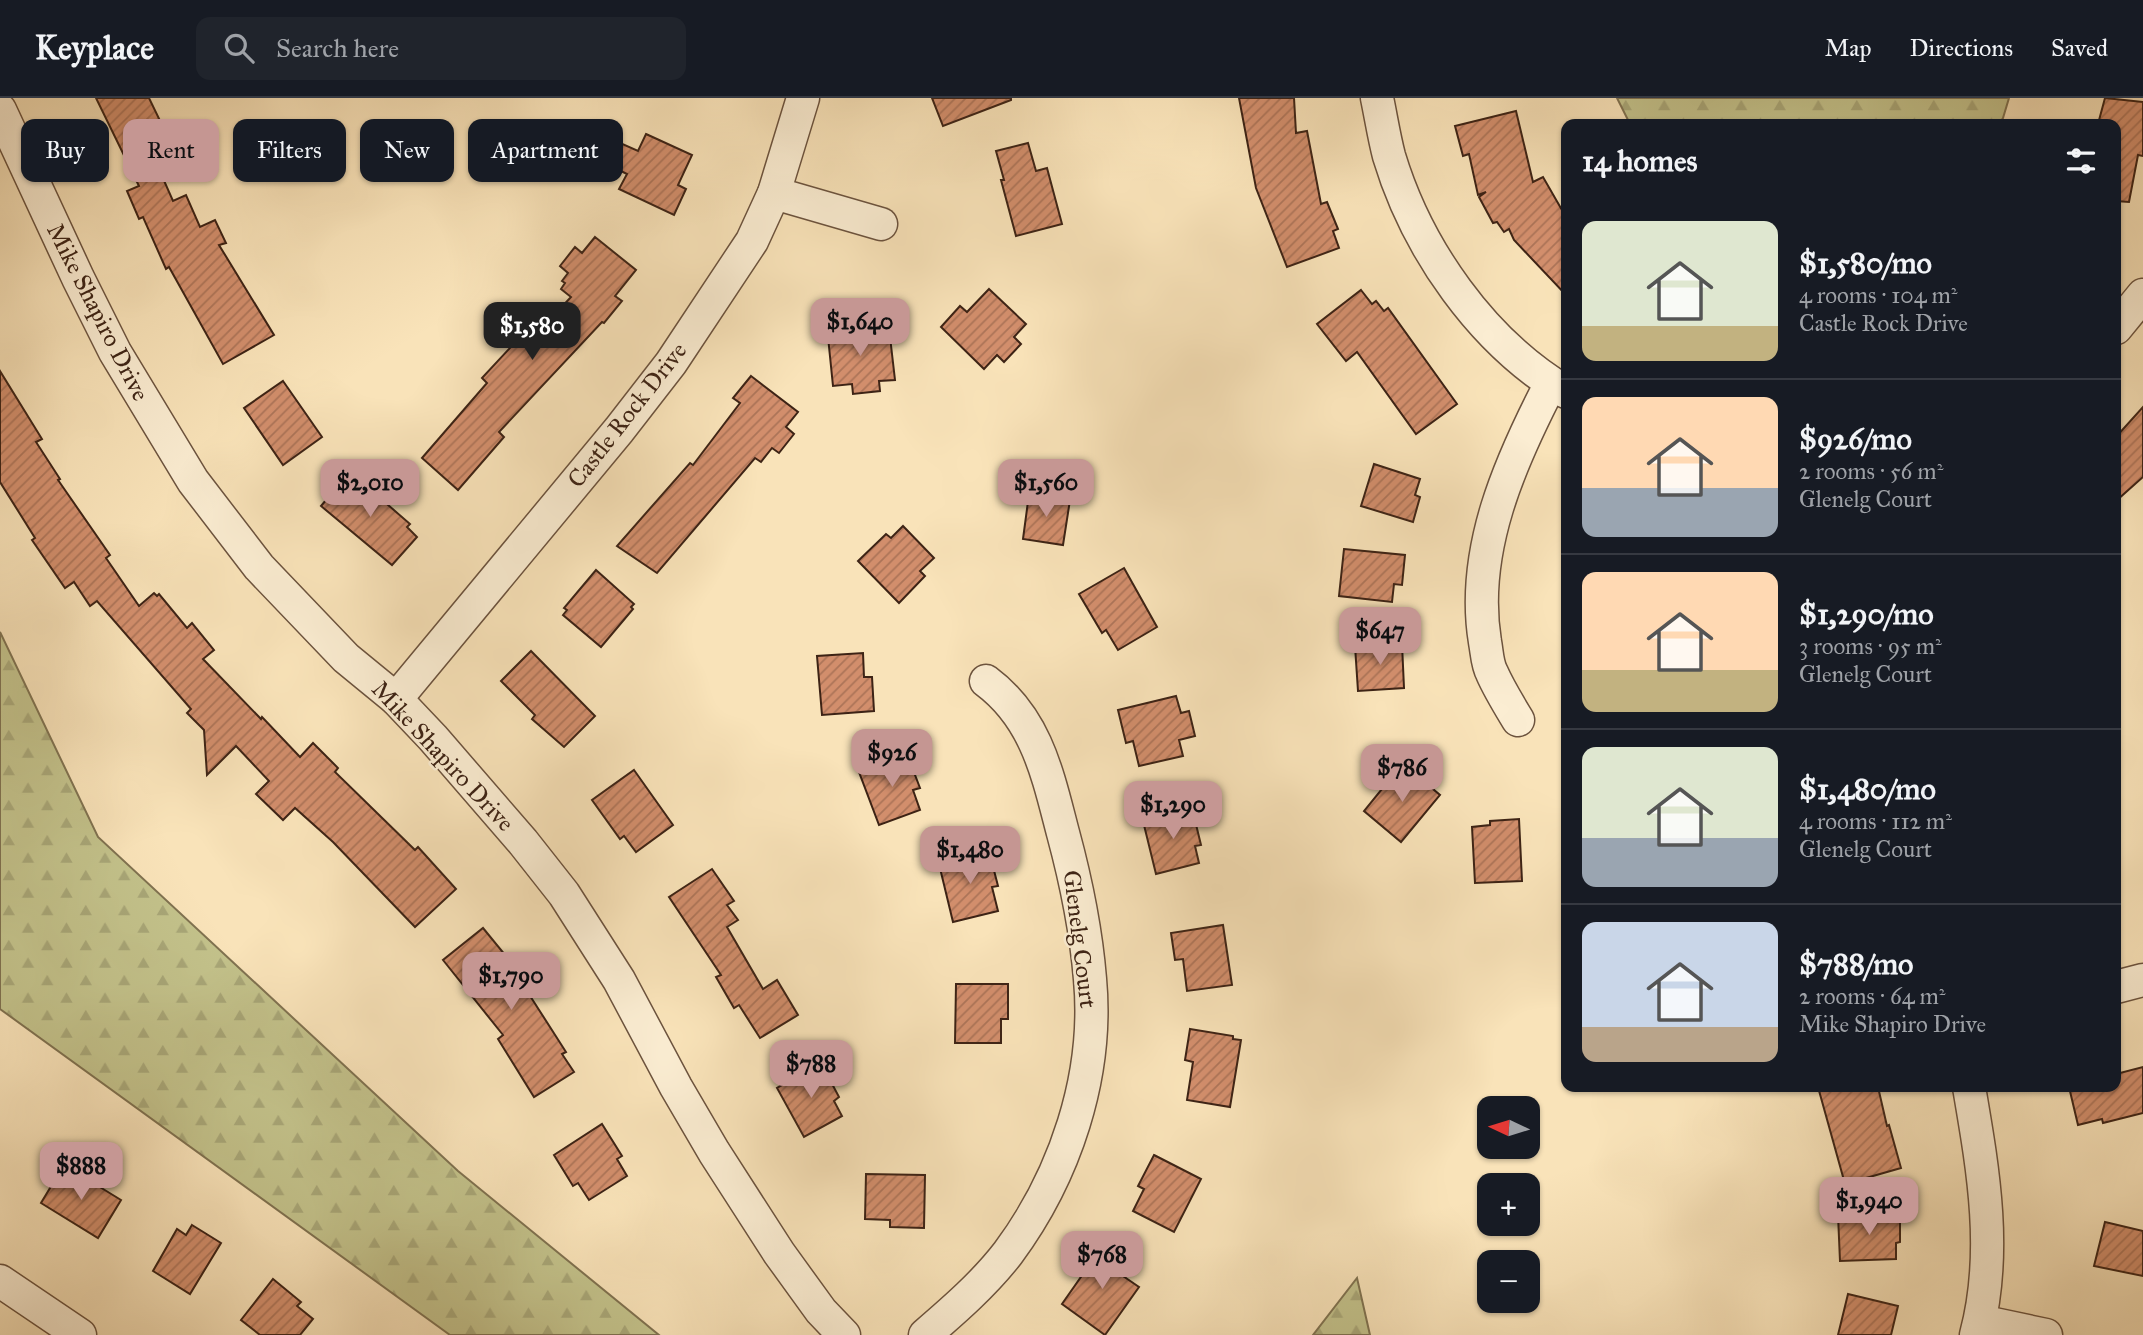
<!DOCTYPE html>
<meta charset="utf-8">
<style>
:root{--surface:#171b24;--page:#20242c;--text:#f1f3f6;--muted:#9ea1a6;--line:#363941;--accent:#c59692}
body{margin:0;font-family:"IM FELL Great Primer",serif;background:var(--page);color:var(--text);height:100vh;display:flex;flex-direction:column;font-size:26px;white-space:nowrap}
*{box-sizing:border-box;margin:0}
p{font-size:23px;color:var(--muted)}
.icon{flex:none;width:38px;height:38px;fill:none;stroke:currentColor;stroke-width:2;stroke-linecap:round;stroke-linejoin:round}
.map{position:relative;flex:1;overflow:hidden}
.side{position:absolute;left:1561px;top:21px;width:560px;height:973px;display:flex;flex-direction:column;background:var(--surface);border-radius:14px;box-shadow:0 2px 5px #0004}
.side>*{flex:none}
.banner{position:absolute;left:21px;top:21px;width:665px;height:63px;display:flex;gap:14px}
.needle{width:46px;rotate:274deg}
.buttons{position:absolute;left:1477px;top:998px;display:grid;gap:14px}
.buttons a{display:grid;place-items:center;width:63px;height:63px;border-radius:14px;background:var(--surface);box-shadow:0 2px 5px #0004;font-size:35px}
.price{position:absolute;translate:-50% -60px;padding:0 16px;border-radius:14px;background:var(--accent);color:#111;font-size:23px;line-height:46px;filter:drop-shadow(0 2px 4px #0008)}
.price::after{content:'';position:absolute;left:50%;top:42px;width:21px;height:16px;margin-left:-10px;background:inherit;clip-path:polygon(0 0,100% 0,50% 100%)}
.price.active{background:#222;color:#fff}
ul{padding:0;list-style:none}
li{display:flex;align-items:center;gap:21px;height:175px;padding:0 21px}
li+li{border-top:2px solid var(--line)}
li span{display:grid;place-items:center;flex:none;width:196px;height:140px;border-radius:14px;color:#555}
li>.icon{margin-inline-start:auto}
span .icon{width:84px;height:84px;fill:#fffc;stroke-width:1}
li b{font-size:30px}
h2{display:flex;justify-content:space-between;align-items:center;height:84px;padding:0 21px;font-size:30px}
.tag{padding:0 24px;border-radius:14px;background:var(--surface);box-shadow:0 2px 5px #0004;font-size:24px;line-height:63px}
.tag.active{background:var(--accent);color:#111}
header{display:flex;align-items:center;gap:42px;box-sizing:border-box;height:98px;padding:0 35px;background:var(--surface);border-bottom:2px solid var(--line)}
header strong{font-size:33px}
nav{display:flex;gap:38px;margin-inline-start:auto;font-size:24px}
.search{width:490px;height:63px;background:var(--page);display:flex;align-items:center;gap:18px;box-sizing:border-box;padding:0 24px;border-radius:14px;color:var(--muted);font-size:26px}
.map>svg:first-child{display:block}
.forest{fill:url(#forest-firs);stroke:#807250;stroke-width:2}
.building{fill:url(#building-hatch);stroke:#3d2315;stroke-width:2}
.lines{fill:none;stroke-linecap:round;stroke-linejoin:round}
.minor-casing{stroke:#6c533e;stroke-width:35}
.minor{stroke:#fbedd2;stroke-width:32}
.labels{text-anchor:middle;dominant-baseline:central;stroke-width:5;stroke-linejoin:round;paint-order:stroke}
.street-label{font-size:24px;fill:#3d2315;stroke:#fbedd2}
</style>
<header>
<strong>Keyplace</strong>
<div class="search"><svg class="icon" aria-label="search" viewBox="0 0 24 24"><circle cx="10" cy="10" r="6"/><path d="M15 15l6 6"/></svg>Search here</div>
<nav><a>Map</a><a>Directions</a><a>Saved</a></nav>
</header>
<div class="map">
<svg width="2143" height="1237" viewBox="0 0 2143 1237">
<defs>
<pattern id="forest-firs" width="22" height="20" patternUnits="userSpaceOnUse" patternTransform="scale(1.75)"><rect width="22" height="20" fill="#c3c28b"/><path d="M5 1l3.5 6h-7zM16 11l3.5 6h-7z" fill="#a8a677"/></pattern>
<pattern id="building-hatch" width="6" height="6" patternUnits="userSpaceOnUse" patternTransform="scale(1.75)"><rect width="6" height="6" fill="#d28e6c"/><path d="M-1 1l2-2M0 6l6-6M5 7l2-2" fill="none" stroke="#ac7458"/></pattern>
</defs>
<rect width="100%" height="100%" fill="#f9e3b9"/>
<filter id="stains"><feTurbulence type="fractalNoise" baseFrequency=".00286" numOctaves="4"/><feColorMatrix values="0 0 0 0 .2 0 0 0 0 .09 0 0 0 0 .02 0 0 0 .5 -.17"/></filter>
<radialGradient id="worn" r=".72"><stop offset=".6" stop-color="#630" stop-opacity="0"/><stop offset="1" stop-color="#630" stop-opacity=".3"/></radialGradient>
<!-- forest -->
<g class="forest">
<polygon points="1617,0 2009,0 2003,20 1999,26 1630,26"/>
<polygon points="0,534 98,739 458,1073 659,1237 450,1237 0,911"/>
<polygon points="1357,1180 1370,1237 1313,1237"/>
</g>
<!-- building -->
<g class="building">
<polygon points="96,0 149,0 165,33 146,42 173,103 186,97 200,129 215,122 226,145 219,147 274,237 223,266 169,169 166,171 143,119 139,121 127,93 139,88"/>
<polygon points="932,0 1011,0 1011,2 943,28"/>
<polygon points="1239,0 1294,0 1296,35 1307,33 1321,106 1327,104 1338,131 1333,133 1339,150 1287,169 1256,90"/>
<polygon points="2105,0 2143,4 2143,58 2138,57 2129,104 2116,103 2116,26 2098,26"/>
<polygon points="1516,13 1533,84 1543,79 1566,119 1566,197 1514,142 1509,131 1504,134 1497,124 1493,125 1479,99 1486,94 1478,97 1469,56 1463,58 1455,28"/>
<polygon points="646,36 692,57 678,87 686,91 674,117 619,91 627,76 599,62 609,40 638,53"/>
<polygon points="1028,45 1036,73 1047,70 1062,126 1016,138 1001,82 1004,82 996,53"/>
<polygon points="595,139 636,172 615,198 622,203 604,225 602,224 499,334 504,339 458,392 422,360 487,285 482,280 521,238 528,245 571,199 561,191 565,185 562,183 568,175 560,168 575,149 582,155"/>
<polygon points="989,191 1026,226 1014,239 1021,246 1004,264 997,257 984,271 941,229 960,208 967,214"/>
<polygon points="1361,192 1372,206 1376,203 1384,213 1388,210 1457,306 1416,336 1357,254 1346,263 1317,226"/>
<polygon points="857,226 858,233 889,230 895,282 879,283 880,293 853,296 852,286 833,288 827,229"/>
<polygon points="0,273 42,341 36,344 60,381 58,382 110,457 106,460 139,508 154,495 157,498 159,496 187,530 192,525 214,552 203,561 261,621 262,619 300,659 313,645 338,670 335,674 415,752 418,749 456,791 415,829 333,744 295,710 283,722 256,696 269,683 236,648 207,677 204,632 187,615 191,611 97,503 90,508 74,484 65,490 32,442 35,440 0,384"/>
<polygon points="751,278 798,314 786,329 794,336 779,355 772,350 761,364 755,360 657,475 617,448 690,365 693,367 740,305 733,300"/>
<polygon points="283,283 322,339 283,367 244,310"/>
<polygon points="2143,309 2143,379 2116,403 2116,339"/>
<polygon points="1374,366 1420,381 1415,397 1420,399 1413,424 1361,408"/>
<polygon points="350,374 410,426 407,429 417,439 392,467 321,408"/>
<polygon points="1029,396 1070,402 1063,447 1023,441"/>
<polygon points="903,428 934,460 920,473 925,478 899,505 858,463 886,436 891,440"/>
<polygon points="1344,451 1405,457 1402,487 1394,486 1392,504 1339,498"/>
<polygon points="1124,470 1157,529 1118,552 1106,532 1102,535 1079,496"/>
<polygon points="596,472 634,506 631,509 633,511 601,549 563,517 567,512 564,510"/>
<polygon points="1402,546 1404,590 1358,593 1355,548"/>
<polygon points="531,553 595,618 564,649 532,621 535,617 501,583"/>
<polygon points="863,555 864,579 872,579 874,613 822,617 817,558"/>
<polygon points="1176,598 1181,615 1189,613 1195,638 1179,642 1183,658 1139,668 1133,643 1126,645 1118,612"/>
<polygon points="907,656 920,690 913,692 920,712 879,727 859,674"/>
<polygon points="1399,670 1412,681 1415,676 1440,697 1401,744 1364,713"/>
<polygon points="634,672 673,727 636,754 624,738 620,741 592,702"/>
<polygon points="1192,710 1201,747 1195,748 1199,765 1156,776 1143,723"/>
<polygon points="1519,721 1522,783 1475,785 1472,729 1490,727 1490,723"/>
<polygon points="989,753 998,788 992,789 998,813 953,824 939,766"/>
<polygon points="712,771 734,803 727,807 738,822 727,829 763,891 777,882 798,917 760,940 739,907 734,910 716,879 721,877 669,799"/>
<polygon points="1223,827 1232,887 1187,893 1183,861 1175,862 1171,835"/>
<polygon points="483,830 506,858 502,861 525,890 566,954 562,956 574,974 534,999 498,941 503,937 443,862"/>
<polygon points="956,886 1008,886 1008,921 1001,921 1001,945 955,945"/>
<polygon points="1190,931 1233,938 1233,941 1241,942 1230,1009 1187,1002 1193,964 1185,962"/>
<polygon points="821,965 839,999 834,1003 842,1018 804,1039 777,990"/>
<polygon points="2143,969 2143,1015 2103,1025 2102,1021 2078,1027 2069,989 2116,989 2116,976"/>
<polygon points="1818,989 1878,989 1887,1028 1889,1027 1901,1070 1845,1086"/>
<polygon points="602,1026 622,1058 617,1061 627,1078 589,1102 578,1085 573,1088 554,1057"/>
<polygon points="1154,1057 1201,1081 1174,1134 1133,1113 1144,1091 1138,1088"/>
<polygon points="64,1067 121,1102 98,1140 41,1105"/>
<polygon points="866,1076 925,1077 924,1130 890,1129 890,1122 865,1121"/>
<polygon points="1900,1115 1900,1144 1896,1145 1896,1161 1840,1163 1838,1117"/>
<polygon points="2105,1124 2143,1133 2143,1178 2094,1168"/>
<polygon points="192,1127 221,1145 190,1196 153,1173 177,1131 186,1137"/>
<polygon points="1104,1146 1131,1166 1123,1178 1139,1189 1105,1237 1062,1206"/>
<polygon points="273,1181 301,1204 297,1208 313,1221 300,1237 260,1237 241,1222"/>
<polygon points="1848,1196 1898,1208 1891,1237 1838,1237"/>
</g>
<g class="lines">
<defs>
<g id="minor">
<path d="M1377,0C1381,19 1384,39 1389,58C1417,151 1482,244 1566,294"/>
<polyline points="0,12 78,180 115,254 193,383 259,469 346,560 396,601 433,640 523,744 564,796 619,882 676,989 714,1054 779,1155 821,1213 844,1237"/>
<polyline points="774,95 881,126"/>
<polyline points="2116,230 2143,197"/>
<polyline points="396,601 619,332 671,265 752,143 774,95 803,0"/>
<path d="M1518,622C1509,607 1499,591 1492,575C1487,566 1487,554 1485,544C1470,453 1510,364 1551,285"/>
<polyline points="2116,889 2143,882"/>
<path d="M1969,989C1983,1071 1998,1155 1976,1237"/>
<polyline points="0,1183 80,1237"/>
<polyline points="1980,1223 2046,1237"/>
<path d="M925,1237C954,1212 985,1185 1008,1155C1065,1078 1099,978 1090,881C1086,832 1076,783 1063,735C1048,678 1037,621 986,583"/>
</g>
</defs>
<!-- minor casing -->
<use href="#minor" class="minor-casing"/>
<!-- minor -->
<use href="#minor" class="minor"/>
</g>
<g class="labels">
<!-- street labels -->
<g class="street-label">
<text transform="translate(98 214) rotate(63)">Mike Shapiro Drive</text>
<text transform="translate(627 317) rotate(-52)">Castle Rock Drive</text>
<text transform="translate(443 658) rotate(47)">Mike Shapiro Drive</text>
<text transform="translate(1080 841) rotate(83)">Glenelg Court</text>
</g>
</g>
<rect width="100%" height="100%" filter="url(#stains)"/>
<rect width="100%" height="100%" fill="url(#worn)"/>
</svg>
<div class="buttons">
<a><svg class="needle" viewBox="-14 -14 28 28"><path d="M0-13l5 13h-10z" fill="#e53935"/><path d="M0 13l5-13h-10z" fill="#9ea1a6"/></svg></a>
<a>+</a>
<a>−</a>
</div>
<b class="price" style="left:860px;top:260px">$1,640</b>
<b class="price active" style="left:532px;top:264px">$1,580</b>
<b class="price" style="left:370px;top:421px">$2,010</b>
<b class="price" style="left:1046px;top:421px">$1,560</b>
<b class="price" style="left:1380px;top:569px">$647</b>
<b class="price" style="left:892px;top:691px">$926</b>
<b class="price" style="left:1402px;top:706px">$786</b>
<b class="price" style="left:1173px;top:743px">$1,290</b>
<b class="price" style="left:970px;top:788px">$1,480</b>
<b class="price" style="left:511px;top:914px">$1,790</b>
<b class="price" style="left:811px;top:1002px">$788</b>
<b class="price" style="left:81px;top:1104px">$888</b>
<b class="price" style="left:1869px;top:1139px">$1,940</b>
<b class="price" style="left:1102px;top:1193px">$768</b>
<div class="banner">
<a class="tag">Buy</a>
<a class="tag active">Rent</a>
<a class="tag">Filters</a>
<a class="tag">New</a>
<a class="tag">Apartment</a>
</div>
<section class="side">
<h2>14 homes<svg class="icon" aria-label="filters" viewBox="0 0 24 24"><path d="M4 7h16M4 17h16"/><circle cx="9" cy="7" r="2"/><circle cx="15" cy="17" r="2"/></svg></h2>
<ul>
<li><span style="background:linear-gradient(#dfe7d0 75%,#c2b280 0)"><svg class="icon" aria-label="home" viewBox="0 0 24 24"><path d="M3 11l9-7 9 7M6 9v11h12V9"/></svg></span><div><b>$1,580/mo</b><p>4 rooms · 104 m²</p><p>Castle Rock Drive</p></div></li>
<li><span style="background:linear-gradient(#ffd9b3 65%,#9aa5b1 0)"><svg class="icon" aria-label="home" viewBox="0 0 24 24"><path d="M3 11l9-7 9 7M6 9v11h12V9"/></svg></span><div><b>$926/mo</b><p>2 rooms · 56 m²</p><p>Glenelg Court</p></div></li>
<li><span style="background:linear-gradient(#ffd9b3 70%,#c2b280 0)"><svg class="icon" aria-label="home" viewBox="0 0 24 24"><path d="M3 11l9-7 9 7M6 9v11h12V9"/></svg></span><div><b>$1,290/mo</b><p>3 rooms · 95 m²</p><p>Glenelg Court</p></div></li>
<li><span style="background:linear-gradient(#dfe7d0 65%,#9aa5b1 0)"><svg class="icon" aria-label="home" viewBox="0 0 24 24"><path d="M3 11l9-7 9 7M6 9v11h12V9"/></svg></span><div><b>$1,480/mo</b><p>4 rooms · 112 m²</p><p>Glenelg Court</p></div></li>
<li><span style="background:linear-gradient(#c9d6e8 75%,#b9a48a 0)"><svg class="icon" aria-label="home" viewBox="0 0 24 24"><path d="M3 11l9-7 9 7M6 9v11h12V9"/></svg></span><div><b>$788/mo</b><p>2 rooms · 64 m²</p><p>Mike Shapiro Drive</p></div></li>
</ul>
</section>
</div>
